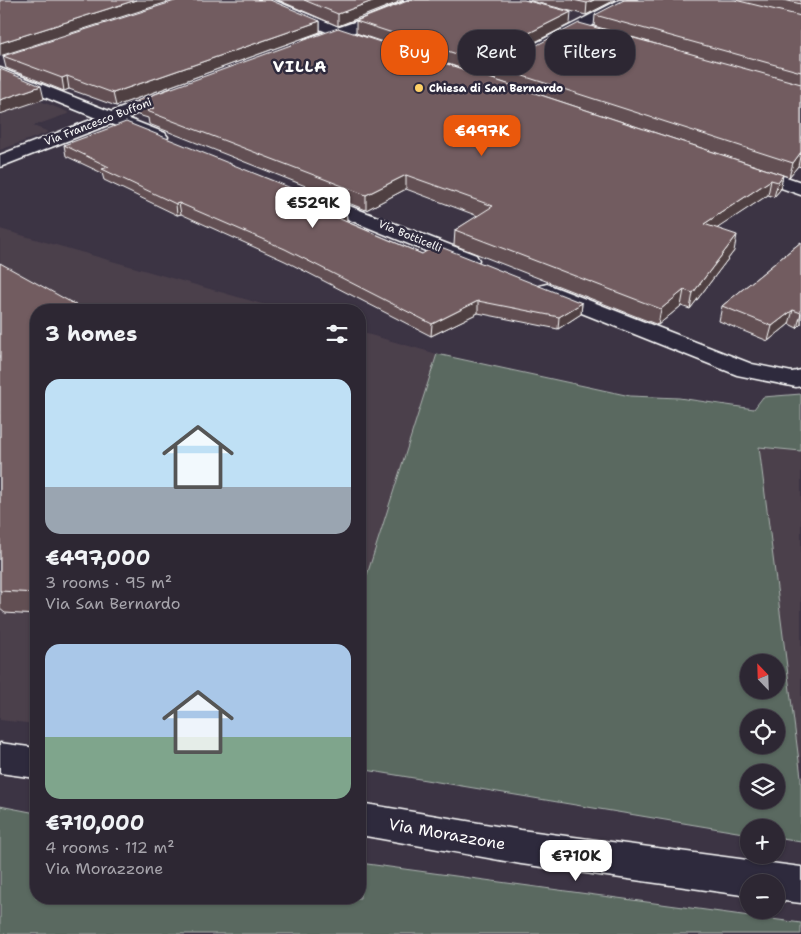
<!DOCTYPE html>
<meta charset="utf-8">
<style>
:root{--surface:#2d2733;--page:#352f3b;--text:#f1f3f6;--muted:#a7a5ac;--line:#48444e;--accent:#ea580c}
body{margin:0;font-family:"Shantell Sans",sans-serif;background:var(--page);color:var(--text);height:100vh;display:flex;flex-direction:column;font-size:19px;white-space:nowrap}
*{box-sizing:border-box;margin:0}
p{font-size:16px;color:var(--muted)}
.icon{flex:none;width:28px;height:28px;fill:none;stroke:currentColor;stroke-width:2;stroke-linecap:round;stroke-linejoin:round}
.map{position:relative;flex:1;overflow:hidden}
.panel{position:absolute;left:30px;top:304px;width:336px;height:600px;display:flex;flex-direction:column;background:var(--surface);border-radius:20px;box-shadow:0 1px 4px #0004,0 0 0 1px var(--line)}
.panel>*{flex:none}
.top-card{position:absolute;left:381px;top:30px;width:344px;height:45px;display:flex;gap:10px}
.needle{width:32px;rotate:337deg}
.tools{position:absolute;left:740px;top:654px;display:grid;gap:10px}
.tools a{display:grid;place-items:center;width:45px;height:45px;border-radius:50%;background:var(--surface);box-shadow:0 1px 4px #0004,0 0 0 1px var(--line);font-size:25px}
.price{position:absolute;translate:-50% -42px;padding:0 11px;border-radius:10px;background:#fff;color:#222;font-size:16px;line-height:32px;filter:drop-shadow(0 1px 2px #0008)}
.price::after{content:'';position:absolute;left:50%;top:30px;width:15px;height:11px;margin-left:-8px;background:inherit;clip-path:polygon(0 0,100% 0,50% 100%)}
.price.on{background:var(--accent);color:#fff}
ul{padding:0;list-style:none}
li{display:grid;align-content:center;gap:10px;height:265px;padding:0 15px}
li span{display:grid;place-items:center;height:155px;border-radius:15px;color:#555}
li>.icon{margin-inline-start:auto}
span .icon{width:90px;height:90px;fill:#fffc;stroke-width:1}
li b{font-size:21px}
h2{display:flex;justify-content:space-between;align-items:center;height:60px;padding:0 15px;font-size:21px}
.tag{padding:0 18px;border-radius:20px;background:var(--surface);box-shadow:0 1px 4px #0004,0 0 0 1px var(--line);font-size:18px;line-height:45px}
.tag.on{background:var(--accent);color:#fff}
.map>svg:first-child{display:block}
.built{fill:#4c404c}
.green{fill:#5a6960;stroke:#acb4b0;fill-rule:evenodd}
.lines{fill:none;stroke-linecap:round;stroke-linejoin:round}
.street-casing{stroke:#fff;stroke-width:3}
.secondary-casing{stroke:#fff;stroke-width:3}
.street{fill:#2f2a3d;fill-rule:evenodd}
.secondary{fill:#2f2a3d;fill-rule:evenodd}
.wall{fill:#624f53;stroke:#fff}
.shaded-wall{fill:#504043;stroke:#fff}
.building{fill:#725c60;stroke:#fff}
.poi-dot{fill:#ffd166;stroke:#2f2a3d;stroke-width:2}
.labels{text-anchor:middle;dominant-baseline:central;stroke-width:5;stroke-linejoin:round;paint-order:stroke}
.far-poi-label{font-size:11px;font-weight:bold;fill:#fff;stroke:#2f2a3d;text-anchor:start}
.far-street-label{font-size:11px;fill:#fff;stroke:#2f2a3d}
.far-district-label{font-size:16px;font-weight:bold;letter-spacing:1px;fill:#fff;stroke:#2f2a3d}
.near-street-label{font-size:16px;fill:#fff;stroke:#2f2a3d}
</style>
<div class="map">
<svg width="801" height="934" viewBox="0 0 801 934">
<rect width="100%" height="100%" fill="#3c3444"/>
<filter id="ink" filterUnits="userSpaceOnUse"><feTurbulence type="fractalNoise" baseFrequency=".02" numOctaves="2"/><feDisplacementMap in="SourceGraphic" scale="10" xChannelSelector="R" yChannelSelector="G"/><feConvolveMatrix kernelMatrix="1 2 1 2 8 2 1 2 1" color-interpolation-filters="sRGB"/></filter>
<g filter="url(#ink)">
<!-- built -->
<g class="built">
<polygon points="0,85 70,113 33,126 49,132 0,150"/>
<polygon points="0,229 283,310 36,310 36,724 0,720"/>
<polygon points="360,332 437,354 360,597"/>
<polygon points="759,447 801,451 801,777"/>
</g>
<!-- green -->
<g class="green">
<path d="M437,354L630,396L679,398L754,409L763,397L801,394V451L759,447L801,777V842L776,838V828H749V834L360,769V597ZM749,662H776V690H749ZM749,718H776V745H749ZM749,772H776V800H749Z"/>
<polygon points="0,806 36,813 36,898 360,898 360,863 801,923 801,934 0,934"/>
</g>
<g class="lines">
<defs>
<g id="street">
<polygon points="254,0 273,0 371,40 374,43 371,46 361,46 256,3"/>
<polygon points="619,0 637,0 635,3 483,83 471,83 469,80 471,77"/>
<polygon points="0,68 165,133 168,137 165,141 159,142 153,141 0,79"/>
<polygon points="746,163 801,182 801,195 739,173 737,169 739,165"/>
<polygon points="313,192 476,255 479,260 476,265 468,266 460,265 306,202 303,198 306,194"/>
<polygon points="547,284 752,364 792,372 801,370 801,386 796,387 737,375 539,296 536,291 539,286"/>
</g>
<g id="secondary">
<path d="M409,0H428L426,3C406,11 321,49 305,45L302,42L305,39L363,19Z"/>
<polygon points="171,89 177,90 179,94 177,98 0,167 0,155"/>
<polygon points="0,743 36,748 36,778 0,773"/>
<polygon points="360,803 521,830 801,867 801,903 776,900 776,882 749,882 749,896 521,864 360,835"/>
</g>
</defs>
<!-- street casing -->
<use href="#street" class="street-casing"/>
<!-- secondary casing -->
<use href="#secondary" class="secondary-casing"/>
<!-- street -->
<use href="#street" class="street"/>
<!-- secondary -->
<use href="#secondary" class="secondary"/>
</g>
<!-- wall -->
<g class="wall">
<polygon points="278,0 404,0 338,26"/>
<polygon points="527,0 615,0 586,15"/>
<polygon points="736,0 801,0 801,167 798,166 789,177 495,80 495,67 697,56 594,26 595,15"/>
<polygon points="320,21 320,32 116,106 69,89 64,91 6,68 3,56"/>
<polygon points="356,21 570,24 475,73 356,33"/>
<polygon points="136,101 783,175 780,190 774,197 768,195 717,228 734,251 690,309 681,306 658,325 454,245 455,230 478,216 406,189 366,210 149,124 148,118 138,115"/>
<polygon points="64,145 346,210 347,220 345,221 422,254 582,303 581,314 558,329 478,313 431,336 285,261 181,214 177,215 104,180 102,173 66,156"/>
<polygon points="801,242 801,324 797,328 789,324 768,341 719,321 722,306"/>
<polygon points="0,263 36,310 36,615 5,613 0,609"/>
</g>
<!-- shaded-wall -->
<g class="shaded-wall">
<polygon points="136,0 174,0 0,56 0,43"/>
<polygon points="375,0 404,0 338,26 338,14"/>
<polygon points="594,0 615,0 586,15 587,3"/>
<polygon points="571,12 570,24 475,73 475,60"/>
<polygon points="320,21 320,32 116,106 113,93"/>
<polygon points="67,76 69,89 64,91 62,78"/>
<polygon points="41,86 44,99 0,114 0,100"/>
<polygon points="801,152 798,166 789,177 793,163"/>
<polygon points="406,175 406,189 366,210 366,195"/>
<polygon points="783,175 780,190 774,197 778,182"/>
<polygon points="771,180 768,195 701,239 704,224"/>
<polygon points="179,203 181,214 177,215 176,204"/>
<polygon points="346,210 347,220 334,227 333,216"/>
<polygon points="737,235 734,251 690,309 693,293"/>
<polygon points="684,290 681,306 658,325 661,309"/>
<polygon points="478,301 478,313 431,336 432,324"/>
<polygon points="582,303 581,314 558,329 559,317"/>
<polygon points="793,310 789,324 768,341 772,326"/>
<polygon points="801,313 801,324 797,328"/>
</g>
<!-- building -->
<g class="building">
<polygon points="0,0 136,0 0,43"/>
<polygon points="178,0 270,0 320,21 113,93 67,76 62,78 3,56"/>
<polygon points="304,0 375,0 338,14"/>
<polygon points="410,0 524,0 571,12 475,60 356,21"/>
<polygon points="573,0 594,0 587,3"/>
<polygon points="624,0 735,0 801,16 801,72 595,15"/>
<polygon points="784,0 801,0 801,4"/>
<polygon points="579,23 801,84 801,152 793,163 495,67"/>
<polygon points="338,28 783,175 778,182 771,180 704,224 737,235 693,293 684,290 661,309 455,230 493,206 406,175 366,195 147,111 154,108 136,101"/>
<polygon points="0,69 41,86 0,100"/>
<polygon points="126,122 346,210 333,216 422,254 436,245 582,303 559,317 478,301 432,324 285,249 179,203 176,204 102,169 109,167 64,145"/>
<polygon points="801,242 801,313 793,310 772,326 722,306"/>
<polygon points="0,263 85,310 36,310 36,593 0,591"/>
</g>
</g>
<!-- markers -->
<circle class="poi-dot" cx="419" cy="88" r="5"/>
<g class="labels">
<!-- far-poi labels -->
<g class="far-poi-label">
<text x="429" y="88">Chiesa di San Bernardo</text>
</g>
<!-- far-street labels -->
<g class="far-street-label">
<text transform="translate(98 122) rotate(-21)">Via Francesco Buffoni</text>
<text transform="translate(410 236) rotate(22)">Via Botticelli</text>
</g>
<!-- far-district labels -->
<g class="far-district-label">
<text x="300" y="66">VILLA</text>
</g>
<!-- near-street labels -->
<g class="near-street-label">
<text transform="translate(447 834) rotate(10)">Via Morazzone</text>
</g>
</g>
</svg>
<div class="tools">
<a><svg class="needle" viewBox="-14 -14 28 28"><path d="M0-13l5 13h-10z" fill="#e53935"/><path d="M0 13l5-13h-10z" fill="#a7a5ac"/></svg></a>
<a><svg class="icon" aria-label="locate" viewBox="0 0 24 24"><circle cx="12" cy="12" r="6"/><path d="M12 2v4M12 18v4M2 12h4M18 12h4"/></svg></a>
<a><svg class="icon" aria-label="layers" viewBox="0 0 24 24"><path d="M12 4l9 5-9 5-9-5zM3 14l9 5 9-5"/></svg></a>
<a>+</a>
<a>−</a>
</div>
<b class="price on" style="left:482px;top:157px">€497K</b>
<b class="price" style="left:313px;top:229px">€529K</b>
<b class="price" style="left:576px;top:882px">€710K</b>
<div class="top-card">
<a class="tag on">Buy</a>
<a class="tag">Rent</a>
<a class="tag">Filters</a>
</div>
<section class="panel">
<h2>3 homes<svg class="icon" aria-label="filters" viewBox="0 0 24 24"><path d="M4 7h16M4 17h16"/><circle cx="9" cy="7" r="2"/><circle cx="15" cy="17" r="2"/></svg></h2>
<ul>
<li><span style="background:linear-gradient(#bfe0f5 70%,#9aa5b1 0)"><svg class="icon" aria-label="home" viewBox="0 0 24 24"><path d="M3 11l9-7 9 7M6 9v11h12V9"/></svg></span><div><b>€497,000</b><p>3 rooms · 95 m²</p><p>Via San Bernardo</p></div></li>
<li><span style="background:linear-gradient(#a9c7e8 60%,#7fa58c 0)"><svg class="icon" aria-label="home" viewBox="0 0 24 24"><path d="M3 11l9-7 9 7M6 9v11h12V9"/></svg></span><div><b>€710,000</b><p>4 rooms · 112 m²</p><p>Via Morazzone</p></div></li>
</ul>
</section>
</div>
